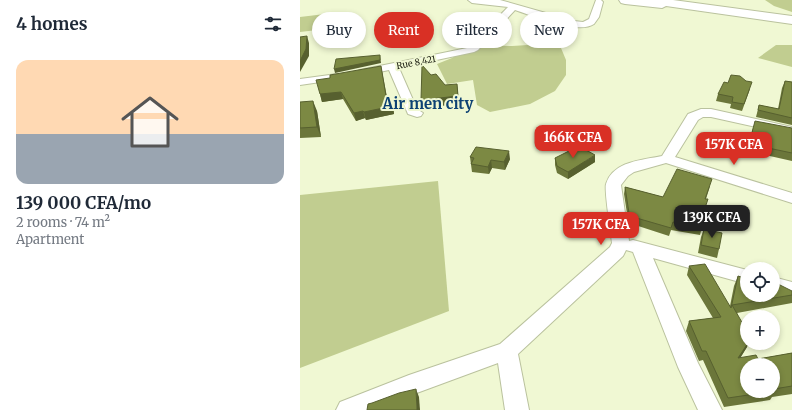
<!DOCTYPE html>
<meta charset="utf-8">
<style>
:root{--surface:#fff;--page:#f6f6f7;--text:#1f2937;--muted:#747a83;--line:#e0e1e3;--accent:#d93025}
body{margin:0;font-family:Merriweather,serif;background:var(--page);color:var(--text);height:100vh;display:flex;flex-direction:column;font-size:15px;white-space:nowrap}
*{box-sizing:border-box;margin:0}
p{font-size:13px;color:var(--muted)}
.icon{flex:none;width:22px;height:22px;fill:none;stroke:currentColor;stroke-width:2;stroke-linecap:round;stroke-linejoin:round}
.map{position:relative;flex:1;overflow:hidden}
.panel{display:flex;flex-direction:column;background:var(--surface);width:300px}
.panel>*{flex:none}
.hud{position:absolute;left:12px;top:12px;width:380px;height:36px;display:flex;gap:8px}
.buttons{position:absolute;left:440px;top:262px;display:grid;gap:8px}
.buttons a{display:grid;place-items:center;width:40px;height:40px;border-radius:50%;background:var(--surface);box-shadow:0 2px 6px #0003;font-size:20px}
.price{position:absolute;translate:-50% -34px;padding:0 9px;border-radius:8px;background:var(--accent);color:#fff;font-size:13px;line-height:26px;filter:drop-shadow(0 1px 2px #0008)}
.price::after{content:'';position:absolute;left:50%;top:24px;width:12px;height:9px;margin-left:-6px;background:inherit;clip-path:polygon(0 0,100% 0,50% 100%)}
.price.current{background:#222;color:#fff}
ul{padding:0;list-style:none}
li{display:grid;align-content:center;gap:8px;height:212px;padding:0 16px}
li+li{border-top:1px solid var(--line)}
li span{display:grid;place-items:center;height:124px;border-radius:12px;color:#555}
li>.icon{margin-inline-start:auto}
span .icon{width:72px;height:72px;fill:#fffc;stroke-width:1}
li b{font-size:17px}
h2{display:flex;justify-content:space-between;align-items:center;height:48px;padding:0 16px;font-size:17px}
.tag{padding:0 14px;border-radius:18px;background:var(--surface);box-shadow:0 2px 6px #0003;font-size:14px;line-height:36px}
.tag.current{background:var(--accent);color:#fff}
main{display:flex;flex:1;min-height:0}
.map>svg:first-child{display:block}
.green{fill:#c1cd90}
.lines{fill:none;stroke-linecap:round;stroke-linejoin:round}
.minor-casing{stroke:#bac29e;stroke-width:2}
.highway-casing{stroke:#bac29e;stroke-width:2}
.minor{fill:#fff;fill-rule:evenodd}
.highway{fill:#fff;fill-rule:evenodd}
.wall{fill:#6b763a}
.shaded-wall{fill:#57602f}
.building{fill:#7c8943;stroke:#57602f;fill-rule:evenodd}
.labels{text-anchor:middle;dominant-baseline:central;stroke-width:4;stroke-linejoin:round;paint-order:stroke}
.far-street-label{font-size:9px;fill:#1d2013;stroke:#f0f8d3}
.far-town-label{font-size:15px;font-weight:bold;fill:#0c4173;stroke:#f0f8d3}
</style>
<main>
<section class="panel">
<h2>4 homes<svg class="icon" aria-label="filters" viewBox="0 0 24 24"><path d="M4 7h16M4 17h16"/><circle cx="9" cy="7" r="2"/><circle cx="15" cy="17" r="2"/></svg></h2>
<ul>
<li><span style="background:linear-gradient(#ffd9b3 60%,#9aa5b1 0)"><svg class="icon" aria-label="home" viewBox="0 0 24 24"><path d="M3 11l9-7 9 7M6 9v11h12V9"/></svg></span><div><b>139 000 CFA/mo</b><p>2 rooms · 74 m²</p><p>Apartment</p></div></li>
</ul>
</section>
<div class="map">
<svg width="492" height="410" viewBox="0 0 492 410">
<rect width="100%" height="100%" fill="#f0f8d3"/>
<!-- green -->
<g class="green">
<polygon points="465,0 492,0 492,12 474,6"/>
<polygon points="25,14 29,22 26,29 0,32 0,17"/>
<polygon points="244,44 261,48 266,60 266,75 255,91 230,104 190,112 177,105 173,80 147,84 137,64 152,58 171,45 212,46"/>
<polygon points="476,45 492,45 492,67 458,58"/>
<polygon points="138,181 149,311 0,368 0,195"/>
</g>
<g class="lines">
<defs>
<g id="minor">
<path d="M168,0H200L274,21L283,22L289,19L296,0H301L303,2L299,17L294,24C278,35 233,16 215,10L178,50L174,52L99,68L117,109L123,113L121,116L117,117L108,114L89,70L60,76L54,73L60,70L167,48L170,46L208,7L172,3Z"/>
<polygon points="37,74 41,75 43,77 41,79 0,85 0,79"/>
<path d="M401,109H411L492,127V135L411,117H403L398,120L375,157L492,193V203L366,163L334,172L328,176L321,185L329,241L333,240L447,270V284L353,258L398,363L422,410H398L378,367L333,252L326,250L323,256L218,354L229,410H205L198,363L114,394L75,410H36L40,402L109,375L200,344L310,247L312,243C311,233 304,190 306,184C313,161 343,160 362,156L388,114Z"/>
<polygon points="473,277 492,282 492,296 473,291"/>
</g>
<polygon id="highway" points="319,0 373,0 492,16 492,24 366,6 362,8 325,4 321,3"/>
</defs>
<!-- minor casing -->
<use href="#minor" class="minor-casing"/>
<!-- highway casing -->
<use href="#highway" class="highway-casing"/>
<!-- minor -->
<use href="#minor" class="minor"/>
<!-- highway -->
<use href="#highway" class="highway"/>
</g>
<!-- wall -->
<g class="wall">
<polygon points="81,66 87,97 93,106 94,114 66,120 65,118 56,121 43,99 22,102 20,94 30,78"/>
<polygon points="485,81 492,82 492,125 456,117 459,105 478,109 482,88"/>
<polygon points="450,89 442,111 430,108 431,104 416,101 418,94"/>
<polygon points="0,102 17,111 21,137 0,138"/>
<polygon points="453,128 492,128 492,161 447,151"/>
<polygon points="170,157 210,159 205,170 192,168 189,174 172,172"/>
<polygon points="255,158 295,162 268,179 257,173 255,165"/>
<polygon points="410,186 406,199 406,207 403,216 402,227 400,235 371,230 369,236 332,224 328,220 324,194 325,187 363,197"/>
<polygon points="404,229 419,249 417,258 398,253 401,237"/>
<polygon points="389,266 430,306 434,286 438,276 447,295 492,291 492,303 437,313 447,347 440,358 458,359 492,353 492,394 472,397 470,400 424,407 403,360 399,361 386,331 389,321 413,318 387,275"/>
</g>
<!-- shaded-wall -->
<g class="shaded-wall">
<polygon points="7,36 9,43 9,56 0,72 0,61"/>
<polygon points="80,55 81,63 35,73 34,69"/>
<polygon points="157,84 159,104 122,108 121,100"/>
<polygon points="41,92 43,99 22,102 20,94"/>
<polygon points="13,101 17,111 21,137 17,127"/>
<polygon points="93,106 94,114 66,120 64,112"/>
<polygon points="63,111 65,118 56,121 54,113"/>
<polygon points="209,151 210,159 205,170 204,162"/>
<polygon points="295,155 295,162 268,179 268,172"/>
<polygon points="191,160 192,168 189,174 188,167"/>
<polygon points="448,343 449,343 447,347 434,368 438,358"/>
<polygon points="116,389 119,397 120,410 117,410"/>
</g>
<!-- building -->
<g class="building">
<polygon points="7,36 6,49 0,61 0,37"/>
<polygon points="80,55 80,60 34,69 36,59"/>
<polygon points="122,65 131,75 136,74 145,85 157,84 158,96 121,100"/>
<polygon points="81,66 86,96 93,106 64,112 63,111 54,113 41,92 20,94 16,80 30,78 30,75"/>
<polygon points="431,75 440,76 446,81 452,82 444,104 432,102 433,97 418,94 424,82 428,83"/>
<polygon points="485,81 492,82 492,118 458,110 459,105 479,109"/>
<polygon points="13,101 17,127 0,128 0,102"/>
<polygon points="455,121 492,128 492,153 449,144"/>
<polygon points="279,146 295,155 268,172 257,166 255,158"/>
<polygon points="176,147 209,151 204,162 191,160 188,167 171,164 174,158 170,157"/>
<polygon points="377,169 412,179 405,199 408,199 403,214 402,227 373,222 371,228 333,217 329,213 325,187 363,197"/>
<polygon points="404,229 422,233 419,249 401,245"/>
<path d="M405,264L431,308L438,276L447,279V295H473V284H478L492,291V295L432,305L447,331V343H448L438,358L456,355L458,359L492,353V386L474,389L475,391L428,398L406,351H402L389,321L421,317L389,266ZM447,365H473V391H447Z"/>
<polygon points="116,389 117,410 67,410 68,404 72,403 99,393"/>
</g>
<g class="labels">
<!-- far-street labels -->
<g class="far-street-label">
<text transform="translate(116 62) rotate(-11)">Rue 8.421</text>
</g>
<!-- far-town labels -->
<g class="far-town-label">
<text x="128" y="103">Air men city</text>
</g>
</g>
</svg>
<div class="buttons">
<a><svg class="icon" aria-label="locate" viewBox="0 0 24 24"><circle cx="12" cy="12" r="6"/><path d="M12 2v4M12 18v4M2 12h4M18 12h4"/></svg></a>
<a>+</a>
<a>−</a>
</div>
<b class="price" style="left:273px;top:159px">166K CFA</b>
<b class="price" style="left:434px;top:166px">157K CFA</b>
<b class="price current" style="left:412px;top:239px">139K CFA</b>
<b class="price" style="left:301px;top:246px">157K CFA</b>
<div class="hud">
<a class="tag">Buy</a>
<a class="tag current">Rent</a>
<a class="tag">Filters</a>
<a class="tag">New</a>
</div>
</div>
</main>
